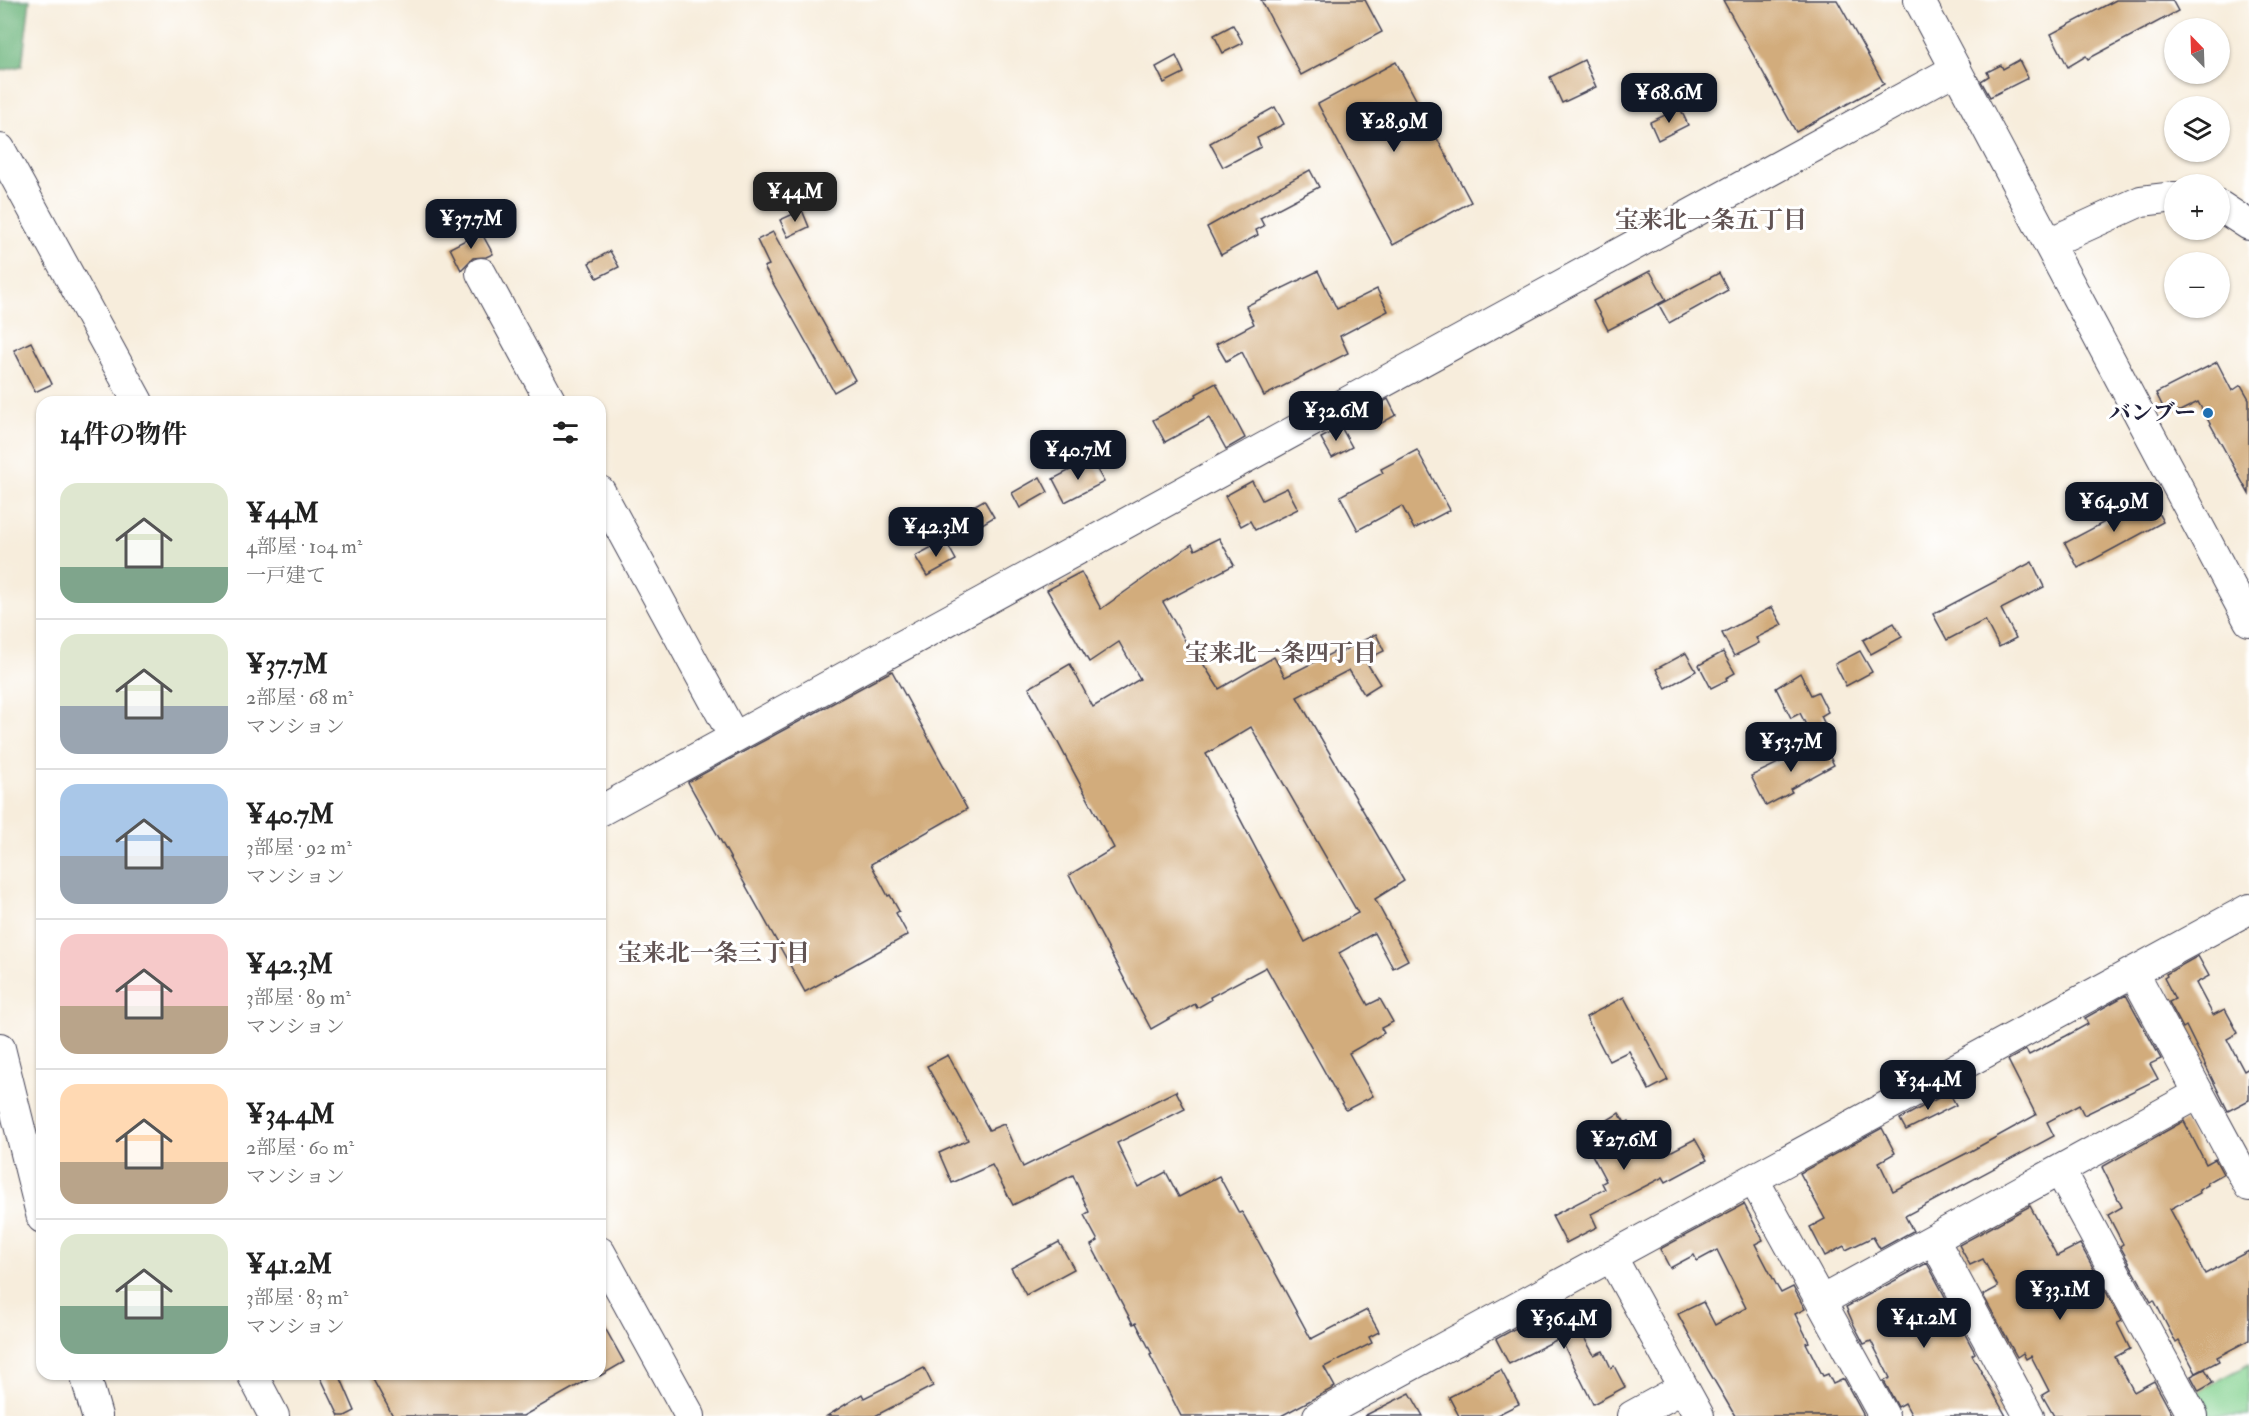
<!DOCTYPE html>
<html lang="ja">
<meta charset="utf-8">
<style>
:root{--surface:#fff;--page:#f6f6f6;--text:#222;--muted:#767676;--line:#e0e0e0;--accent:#111827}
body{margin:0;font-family:"IM FELL Double Pica","Noto Serif JP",serif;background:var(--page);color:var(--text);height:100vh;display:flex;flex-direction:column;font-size:22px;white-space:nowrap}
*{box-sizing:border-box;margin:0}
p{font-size:20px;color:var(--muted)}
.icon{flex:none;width:33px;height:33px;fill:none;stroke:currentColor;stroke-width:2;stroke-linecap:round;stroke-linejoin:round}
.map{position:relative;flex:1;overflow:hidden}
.side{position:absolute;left:36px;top:396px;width:570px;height:984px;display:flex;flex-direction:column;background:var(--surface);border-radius:18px;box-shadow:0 2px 4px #0004}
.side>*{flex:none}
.needle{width:39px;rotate:337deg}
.controls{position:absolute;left:2164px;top:18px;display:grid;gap:12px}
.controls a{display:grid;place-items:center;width:66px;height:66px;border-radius:50%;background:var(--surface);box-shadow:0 2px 4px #0004;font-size:30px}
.price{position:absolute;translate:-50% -51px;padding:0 14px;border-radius:12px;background:var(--accent);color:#fff;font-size:20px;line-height:39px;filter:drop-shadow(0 2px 3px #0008)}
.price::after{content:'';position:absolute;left:50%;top:36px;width:18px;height:14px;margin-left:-9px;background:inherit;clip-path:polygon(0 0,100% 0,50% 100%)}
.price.selected{background:#222;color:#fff}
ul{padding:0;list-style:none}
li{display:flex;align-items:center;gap:18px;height:150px;padding:0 24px}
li+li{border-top:2px solid var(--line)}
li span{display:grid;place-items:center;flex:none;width:168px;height:120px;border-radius:18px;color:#555}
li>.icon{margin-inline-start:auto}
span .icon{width:72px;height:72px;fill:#fffc;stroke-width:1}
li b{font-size:26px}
h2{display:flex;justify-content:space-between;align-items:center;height:72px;padding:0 24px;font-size:26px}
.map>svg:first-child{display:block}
.green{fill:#84d290;stroke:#537a66;stroke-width:1.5}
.forest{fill:#6bb47a;stroke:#466b5a;stroke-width:1.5}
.building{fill:#d2ac7c;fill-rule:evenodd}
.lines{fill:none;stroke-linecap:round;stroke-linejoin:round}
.minor-casing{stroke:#424053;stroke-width:32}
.minor{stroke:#fff;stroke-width:30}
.poi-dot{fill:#1f6fb2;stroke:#fff;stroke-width:2}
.labels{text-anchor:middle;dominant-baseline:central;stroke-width:6;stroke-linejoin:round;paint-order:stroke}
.poi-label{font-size:22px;font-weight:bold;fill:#22223b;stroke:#fff;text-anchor:end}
.neighbourhood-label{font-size:24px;font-weight:bold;fill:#605252;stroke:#fff}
</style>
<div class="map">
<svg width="2249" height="1416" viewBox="0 0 2249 1416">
<rect width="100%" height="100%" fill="#fff"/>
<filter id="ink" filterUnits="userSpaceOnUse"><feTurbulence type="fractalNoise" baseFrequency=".0167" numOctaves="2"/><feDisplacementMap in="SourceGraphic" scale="12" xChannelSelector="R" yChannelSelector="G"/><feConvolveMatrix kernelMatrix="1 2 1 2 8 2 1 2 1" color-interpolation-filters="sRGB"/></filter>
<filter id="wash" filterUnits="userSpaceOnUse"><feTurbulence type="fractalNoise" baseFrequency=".008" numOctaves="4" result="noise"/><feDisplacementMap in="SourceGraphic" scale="24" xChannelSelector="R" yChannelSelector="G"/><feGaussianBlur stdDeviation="1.35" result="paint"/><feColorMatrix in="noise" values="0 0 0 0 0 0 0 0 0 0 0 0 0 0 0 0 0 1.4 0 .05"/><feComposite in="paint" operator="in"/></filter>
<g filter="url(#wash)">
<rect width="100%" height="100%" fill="#f7eddc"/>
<!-- green -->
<polygon class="green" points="2249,1364 2249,1416 2210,1416 2197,1392"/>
<!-- forest -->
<polygon class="forest" points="0,0 30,0 22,66 0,71"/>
<g id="blocks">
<!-- building -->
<g class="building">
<polygon points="1261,0 1365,0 1382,32 1301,75"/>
<polygon points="1723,0 1837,0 1884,84 1796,132"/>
<polygon points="2116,0 2172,0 2178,11 2088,59 2086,56 2068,67 2051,34"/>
<polygon points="1233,25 1243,43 1223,53 1214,35"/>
<polygon points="1176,56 1184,73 1164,83 1156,67"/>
<polygon points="1584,60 1596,87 1562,103 1550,77"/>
<polygon points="2019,60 2028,78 1990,97 1981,81 1989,76 1987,72 2001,65 2003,69"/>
<polygon points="1396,62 1471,202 1393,245 1318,104"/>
<polygon points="1275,107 1284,124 1257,138 1261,147 1223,167 1210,143"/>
<polygon points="1680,108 1688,125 1658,140 1650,122"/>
<polygon points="1310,170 1319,187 1260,218 1264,226 1256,230 1258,235 1221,255 1207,227"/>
<polygon points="802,210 809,227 788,237 780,220"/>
<polygon points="481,232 493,254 486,257 473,258 461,270 450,248"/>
<polygon points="773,232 855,380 834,392 764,267 769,265 757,240"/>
<polygon points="610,251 619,267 597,278 589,263"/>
<polygon points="1318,271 1337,309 1377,289 1388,311 1340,336 1348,353 1264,396 1242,352 1226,361 1216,344 1254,324 1246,306"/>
<polygon points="1650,271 1666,300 1608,330 1593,301"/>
<polygon points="1719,273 1728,290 1669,323 1659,305"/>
<polygon points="31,342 52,384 35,392 14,350"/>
<polygon points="2217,362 2232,391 2241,385 2249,399 2249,494 2198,402 2180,411 2165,411 2156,393"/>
<polygon points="1216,383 1245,438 1226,449 1209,418 1165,442 1153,420 1197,396 1196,394"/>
<polygon points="1388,399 1396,415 1380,424 1372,408"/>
<polygon points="1341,427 1352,447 1332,458 1321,438"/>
<polygon points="1417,450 1450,510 1414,529 1402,506 1358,530 1340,496 1383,473 1381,469"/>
<polygon points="1091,459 1104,482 1065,502 1053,479"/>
<polygon points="1040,477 1048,492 1020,508 1012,493"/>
<polygon points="1252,481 1262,500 1287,488 1298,509 1255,530 1250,521 1241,526 1225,496"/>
<polygon points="2150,498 2163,522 2078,568 2065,543"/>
<polygon points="984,500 994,517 972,530 961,513"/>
<path d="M1219,538L1234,565L1163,602L1191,651L1194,649L1219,689L1274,657L1285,677L1338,650L1339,653L1376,634L1384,651L1365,660L1380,684L1364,694L1349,670L1297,697L1404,881L1375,899L1408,960L1393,968L1374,933L1339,953L1368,1005L1380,999L1393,1022L1381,1028L1384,1033L1349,1053L1373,1096L1346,1110L1266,967L1210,997L1211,1000L1197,1008L1195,1004L1151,1029L1069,875L1114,848L1029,688L1070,664L1093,707L1140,679L1119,642L1089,662L1047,590L1081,572L1101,609L1192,544L1195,550ZM1251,727L1358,913L1305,942L1206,754Z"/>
<polygon points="945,540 956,560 927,576 915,556"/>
<polygon points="2032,562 2044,587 2001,609 2016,638 1999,647 1985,620 1947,640 1933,614"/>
<polygon points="1772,607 1782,625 1756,638 1759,643 1734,656 1722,633"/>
<polygon points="1894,623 1902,637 1871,654 1863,640"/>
<polygon points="1860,651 1872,672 1846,686 1835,664"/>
<polygon points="1723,652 1735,673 1726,678 1727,680 1711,688 1699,665"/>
<polygon points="1686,653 1696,671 1666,688 1656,669"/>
<polygon points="892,671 967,809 871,864 888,896 890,895 899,911 896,913 908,935 805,992 688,782"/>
<polygon points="1800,673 1811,695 1818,692 1828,712 1821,716 1828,731 1813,739 1800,713 1791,718 1776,688"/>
<polygon points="1822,742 1834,765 1790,789 1792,792 1766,806 1751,776"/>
<polygon points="2198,956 2209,976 2196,983 2213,1015 2225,1009 2238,1033 2227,1039 2244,1071 2249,1068 2249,1100 2228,1111 2186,1026 2183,1028 2169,1002 2175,999 2164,978 2167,976 2166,974"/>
<polygon points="2126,995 2161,1059 2150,1064 2158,1079 2084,1115 2079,1105 2047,1122 2054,1136 1905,1216 1913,1231 1880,1249 1873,1237 1846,1250 1844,1246 1825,1256 1810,1227 1825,1219 1800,1173 1882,1128 1895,1153 1879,1162 1893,1191 1971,1151 2036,1115 2008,1060 2026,1050 2029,1055 2066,1036 2088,1024 2085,1018"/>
<polygon points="1624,997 1668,1080 1649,1090 1629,1051 1609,1061 1586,1017"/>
<polygon points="948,1055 989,1130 1004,1124 1023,1167 1176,1091 1185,1109 1117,1143 1138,1187 1166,1172 1179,1197 1219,1176 1239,1213 1242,1212 1256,1237 1311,1339 1367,1310 1379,1332 1369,1337 1372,1343 1324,1367 1335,1387 1281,1416 1181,1416 1150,1355 1152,1354 1136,1323 1133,1324 1091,1245 1098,1241 1084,1215 1089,1212 1073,1175 1013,1205 992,1165 952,1183 939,1153 968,1140 927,1066"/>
<polygon points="1949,1092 1956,1105 1906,1130 1900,1119"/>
<polygon points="1619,1113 1625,1123 1629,1121 1645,1152 1663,1143 1668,1153 1695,1139 1707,1160 1666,1182 1663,1177 1591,1214 1597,1227 1566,1243 1552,1216 1605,1189 1602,1183 1606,1181 1582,1136"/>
<polygon points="2184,1121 2206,1164 2215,1159 2223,1174 2207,1183 2208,1185 2199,1190 2200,1193 2170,1209 2205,1274 2249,1251 2249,1340 2217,1357 2219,1361 2196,1373 2179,1341 2176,1343 2154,1300 2151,1302 2120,1246 2123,1244 2108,1215 2122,1207 2102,1167"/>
<polygon points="1744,1204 1763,1240 1755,1244 1778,1288 1781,1293 1793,1287 1805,1309 1795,1314 1809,1342 1806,1343 1823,1376 1828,1374 1833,1384 1844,1379 1864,1416 1735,1416 1708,1370 1678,1314 1703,1302 1715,1325 1746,1308 1717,1250 1697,1261 1694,1255 1670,1268 1660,1249"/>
<polygon points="2030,1206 2057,1256 2080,1244 2122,1321 2117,1323 2130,1349 2115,1357 2134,1392 2154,1381 2173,1416 2054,1416 2042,1395 2049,1391 2031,1356 2026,1359 2023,1353 2017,1357 1983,1295 1998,1287 1983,1259 1970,1265 1959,1245"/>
<polygon points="1059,1242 1074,1269 1026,1295 1011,1268"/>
<polygon points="1927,1263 1975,1353 1972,1355 2006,1416 1912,1416 1905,1403 1898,1407 1884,1381 1890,1378 1871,1341 1864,1344 1853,1323 1846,1307"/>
<polygon points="1564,1302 1594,1355 1603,1351 1611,1368 1614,1366 1625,1387 1593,1404 1560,1338 1509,1364 1496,1339"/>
<polygon points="600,1319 624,1362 600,1376"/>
<polygon points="924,1368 933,1386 875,1416 827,1416 862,1394 864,1398"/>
<polygon points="2205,1369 2213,1383 2199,1391 2191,1376"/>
<polygon points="1501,1370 1519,1404 1495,1416 1459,1416 1449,1397"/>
<polygon points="319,1374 339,1374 355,1411 345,1416 339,1416"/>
<polygon points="370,1374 598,1374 523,1416 393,1416"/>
<polygon points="1410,1393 1423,1416 1364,1416"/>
</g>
</g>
</g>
<g filter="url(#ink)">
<use href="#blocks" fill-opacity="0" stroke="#424053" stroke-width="1.5"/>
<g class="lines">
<defs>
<g id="minor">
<polyline points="1919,0 2249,621"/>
<polyline points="0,149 138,402"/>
<polyline points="2220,206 2249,225"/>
<polyline points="2049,243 2141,201 2175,197"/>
<polyline points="481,273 551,402"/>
<polyline points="600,491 734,737"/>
<polyline points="600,811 1956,69"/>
<polyline points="2134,973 2249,1186"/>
<polyline points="0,1048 42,1218"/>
<polyline points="2060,1171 2193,1416"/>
<polyline points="1754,1180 1884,1416"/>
<polyline points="1934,1240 2029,1416"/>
<polyline points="600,1252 690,1416"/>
<polyline points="1611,1256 1699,1416"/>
<polyline points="1821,1301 2198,1094"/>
<polyline points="85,1374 97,1416"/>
<polyline points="252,1374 274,1416"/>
<polyline points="1318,1416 2249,909"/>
<polyline points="1632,1416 1683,1388"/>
</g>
</defs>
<!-- minor casing -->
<use href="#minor" class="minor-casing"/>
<!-- minor -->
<use href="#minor" class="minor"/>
</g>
</g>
<!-- markers -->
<circle class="poi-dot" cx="2208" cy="413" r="6"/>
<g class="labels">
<!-- poi labels -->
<g class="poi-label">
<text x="2196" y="413">バンブー</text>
</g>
<!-- neighbourhood labels -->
<g class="neighbourhood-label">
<text x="1711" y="220">宝来北一条五丁目</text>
<text x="1281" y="653">宝来北一条四丁目</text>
<text x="714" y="953">宝来北一条三丁目</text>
</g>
</g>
</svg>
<div class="controls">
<a><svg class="needle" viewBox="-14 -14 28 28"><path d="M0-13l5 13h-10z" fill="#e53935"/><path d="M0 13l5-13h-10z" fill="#767676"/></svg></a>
<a><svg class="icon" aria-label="layers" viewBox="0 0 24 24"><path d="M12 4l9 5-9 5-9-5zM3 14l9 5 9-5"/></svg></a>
<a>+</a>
<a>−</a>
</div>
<b class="price" style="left:1669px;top:124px">¥68.6M</b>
<b class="price" style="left:1394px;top:153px">¥28.9M</b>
<b class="price selected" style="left:795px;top:223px">¥44M</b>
<b class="price" style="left:471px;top:250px">¥37.7M</b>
<b class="price" style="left:1336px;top:442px">¥32.6M</b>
<b class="price" style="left:1078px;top:481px">¥40.7M</b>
<b class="price" style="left:2114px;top:533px">¥64.9M</b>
<b class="price" style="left:936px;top:558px">¥42.3M</b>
<b class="price" style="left:1791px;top:773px">¥53.7M</b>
<b class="price" style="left:1928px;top:1111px">¥34.4M</b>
<b class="price" style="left:1624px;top:1171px">¥27.6M</b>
<b class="price" style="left:2060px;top:1321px">¥33.1M</b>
<b class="price" style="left:1924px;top:1349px">¥41.2M</b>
<b class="price" style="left:1564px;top:1350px">¥36.4M</b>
<section class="side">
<h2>14件の物件<svg class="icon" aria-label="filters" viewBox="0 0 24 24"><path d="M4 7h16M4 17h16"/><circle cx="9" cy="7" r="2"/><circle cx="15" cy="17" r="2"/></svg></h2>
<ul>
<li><span style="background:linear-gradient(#dfe7d0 70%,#7fa58c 0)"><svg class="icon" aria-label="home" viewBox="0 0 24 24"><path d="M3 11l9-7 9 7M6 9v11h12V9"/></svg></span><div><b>¥44M</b><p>4部屋 · 104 m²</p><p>一戸建て</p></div></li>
<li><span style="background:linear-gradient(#dfe7d0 60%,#9aa5b1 0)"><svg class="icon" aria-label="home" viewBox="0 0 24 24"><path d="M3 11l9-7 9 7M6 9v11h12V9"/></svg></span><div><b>¥37.7M</b><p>2部屋 · 68 m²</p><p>マンション</p></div></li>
<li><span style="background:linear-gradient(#a9c7e8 60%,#9aa5b1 0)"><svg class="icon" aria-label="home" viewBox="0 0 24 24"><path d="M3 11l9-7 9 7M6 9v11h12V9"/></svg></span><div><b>¥40.7M</b><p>3部屋 · 92 m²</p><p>マンション</p></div></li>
<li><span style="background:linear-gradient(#f6c9c9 60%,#b9a48a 0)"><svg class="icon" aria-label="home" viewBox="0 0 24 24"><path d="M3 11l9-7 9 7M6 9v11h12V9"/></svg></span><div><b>¥42.3M</b><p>3部屋 · 89 m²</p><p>マンション</p></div></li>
<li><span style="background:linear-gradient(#ffd9b3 65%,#b9a48a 0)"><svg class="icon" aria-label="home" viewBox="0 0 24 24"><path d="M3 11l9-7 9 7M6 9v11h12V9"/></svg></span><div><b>¥34.4M</b><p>2部屋 · 60 m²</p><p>マンション</p></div></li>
<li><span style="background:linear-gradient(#dfe7d0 60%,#7fa58c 0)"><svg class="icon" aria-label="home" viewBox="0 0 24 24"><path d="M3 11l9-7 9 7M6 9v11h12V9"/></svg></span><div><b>¥41.2M</b><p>3部屋 · 83 m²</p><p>マンション</p></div></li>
</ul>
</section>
</div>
